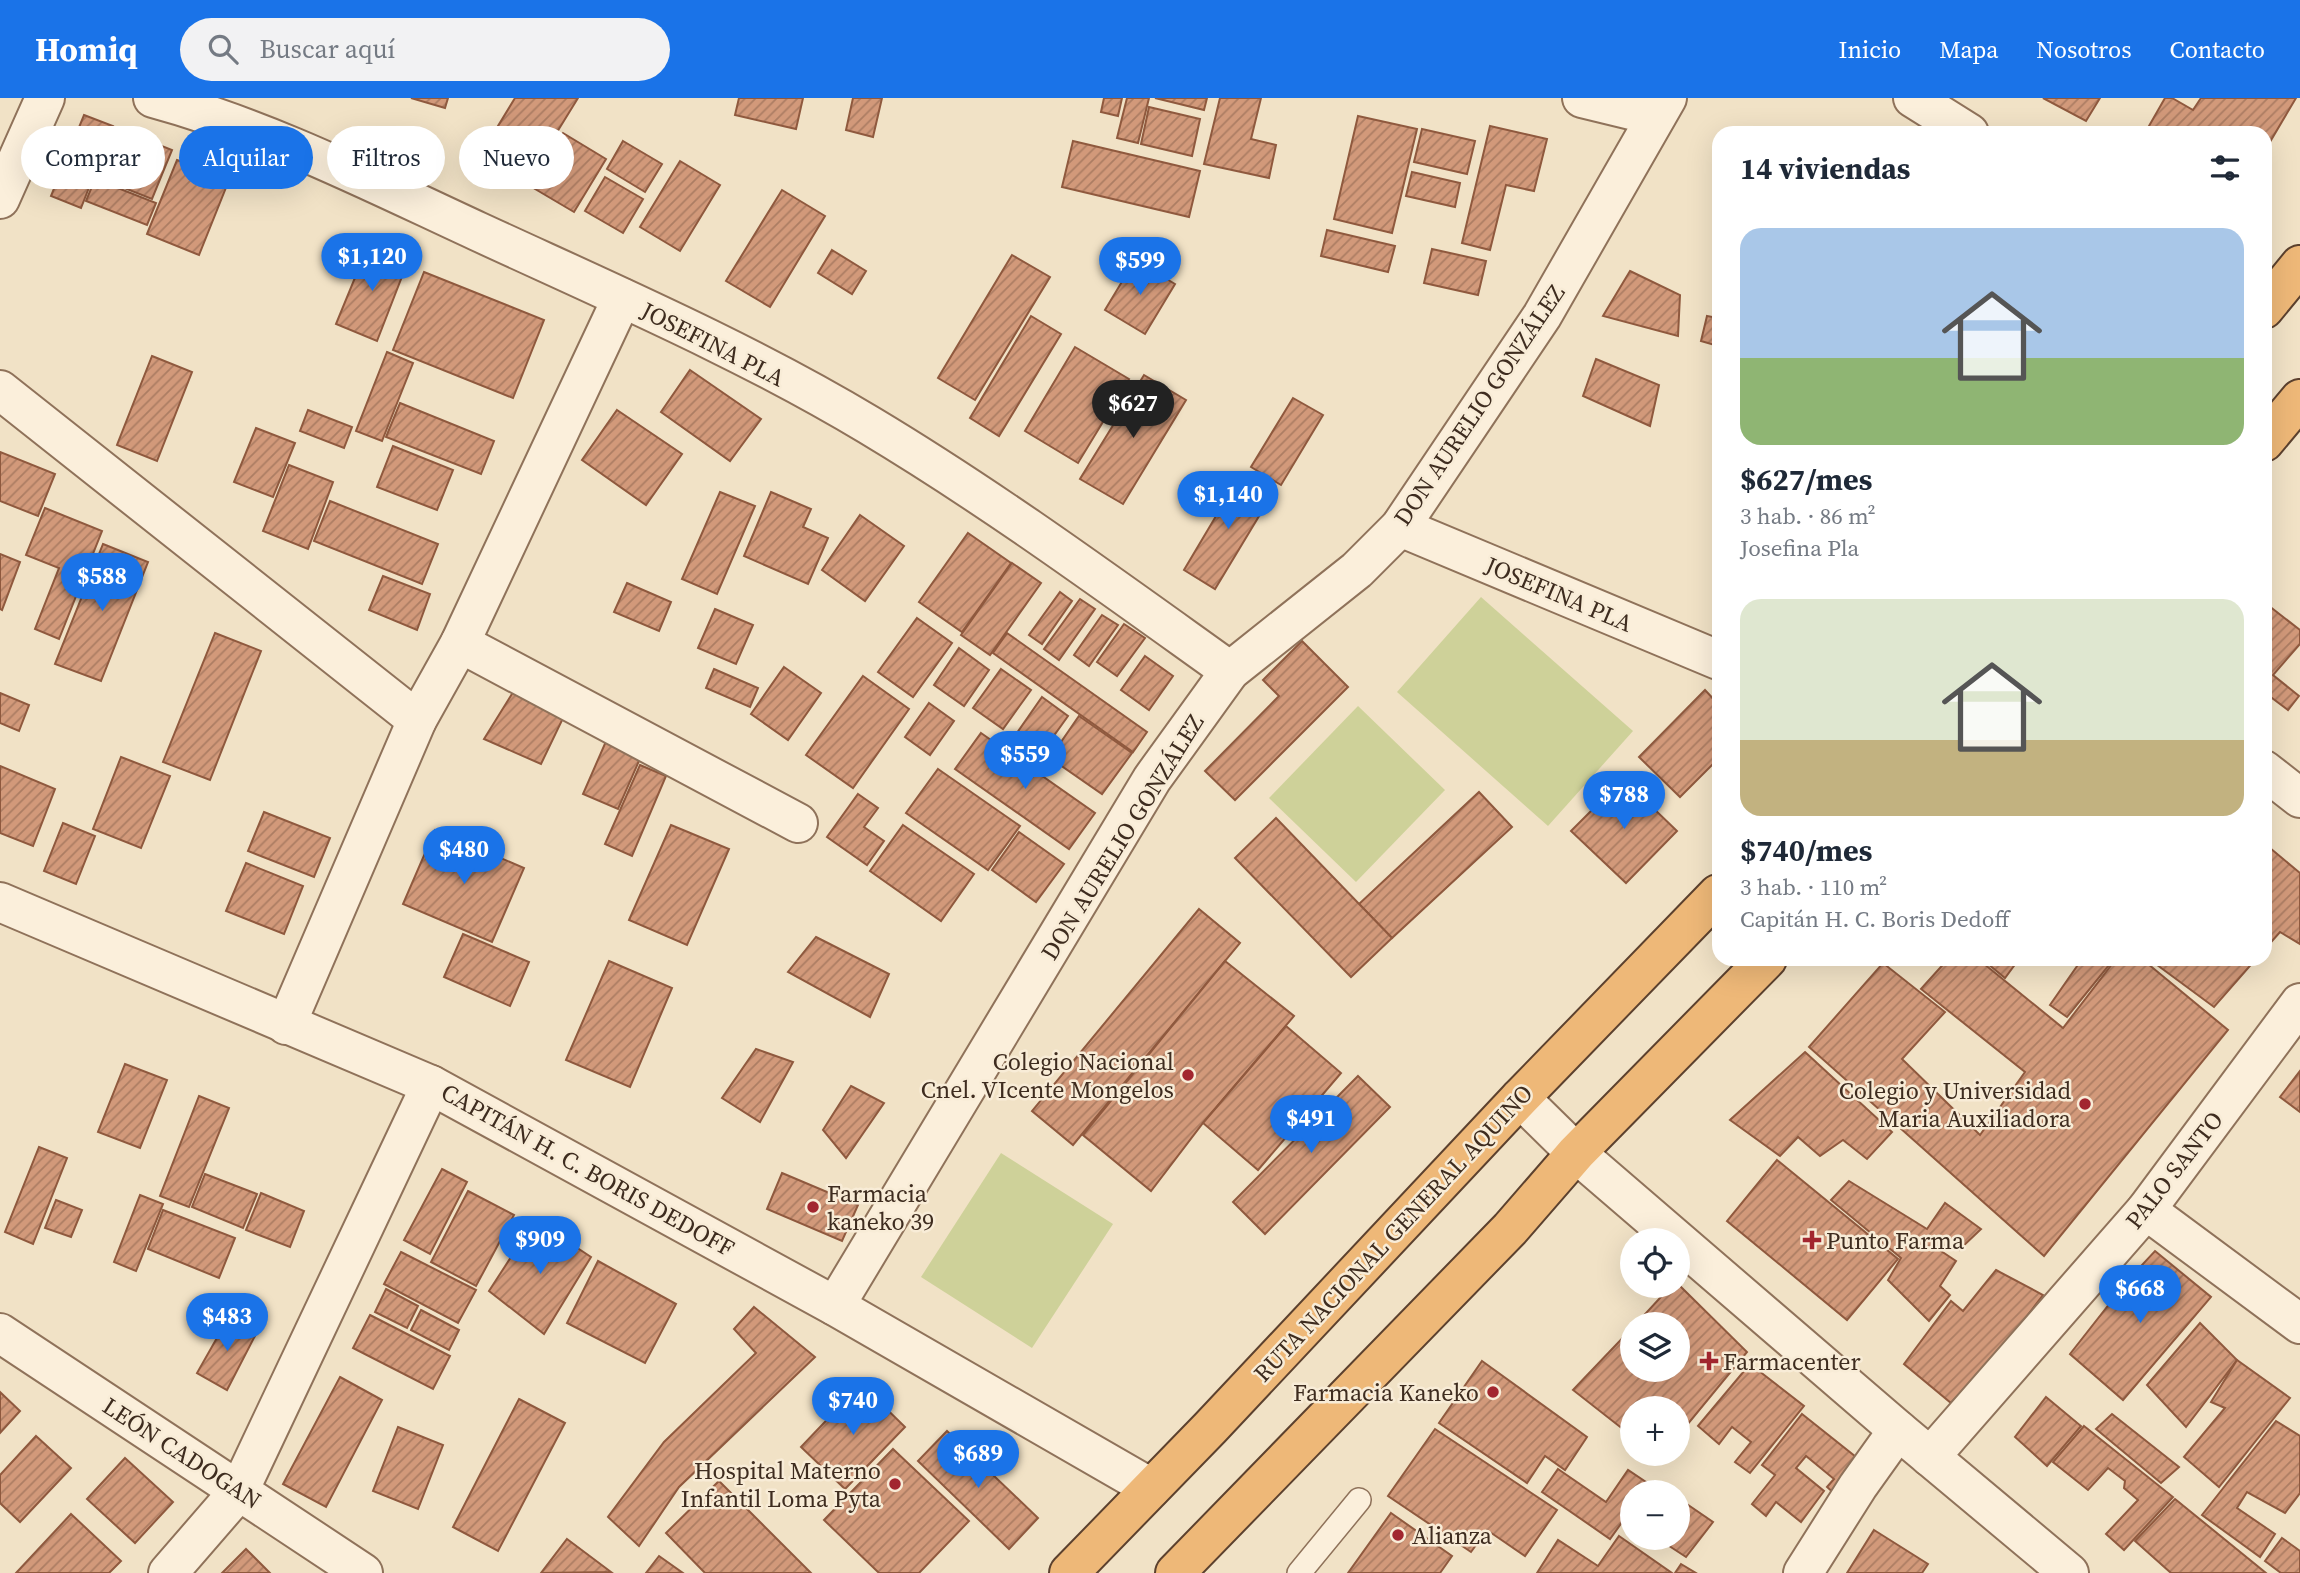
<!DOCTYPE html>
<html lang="es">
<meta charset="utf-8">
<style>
:root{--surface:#fff;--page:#f2f2f3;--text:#1f2937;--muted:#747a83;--accent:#1a73e8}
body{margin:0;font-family:"Source Serif 4",serif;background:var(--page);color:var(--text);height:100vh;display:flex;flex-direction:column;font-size:26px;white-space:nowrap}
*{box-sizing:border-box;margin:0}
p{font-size:23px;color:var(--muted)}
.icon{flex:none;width:38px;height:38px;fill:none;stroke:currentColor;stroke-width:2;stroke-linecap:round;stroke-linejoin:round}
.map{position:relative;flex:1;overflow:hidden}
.sheet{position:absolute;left:1712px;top:28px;width:560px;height:840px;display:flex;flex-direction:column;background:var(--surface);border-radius:21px;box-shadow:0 7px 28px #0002}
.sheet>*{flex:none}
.guide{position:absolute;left:21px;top:28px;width:665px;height:63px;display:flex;gap:14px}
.tools{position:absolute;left:1620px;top:1130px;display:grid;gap:14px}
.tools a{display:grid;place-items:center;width:70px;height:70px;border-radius:50%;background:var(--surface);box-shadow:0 7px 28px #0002;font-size:35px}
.price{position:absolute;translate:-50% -60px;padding:0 16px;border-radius:24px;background:var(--accent);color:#fff;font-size:23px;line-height:46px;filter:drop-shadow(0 2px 4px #0008)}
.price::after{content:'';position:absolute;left:50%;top:42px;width:21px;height:16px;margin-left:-10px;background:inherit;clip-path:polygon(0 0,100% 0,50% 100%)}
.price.selected{background:#222;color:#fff}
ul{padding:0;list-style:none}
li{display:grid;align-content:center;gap:14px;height:371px;padding:0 28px}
li span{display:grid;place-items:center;height:217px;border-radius:21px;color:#555}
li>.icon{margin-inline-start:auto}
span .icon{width:126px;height:126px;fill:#fffc;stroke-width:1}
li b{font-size:30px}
h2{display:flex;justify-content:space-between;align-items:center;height:84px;padding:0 28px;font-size:30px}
.chip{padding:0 24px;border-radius:32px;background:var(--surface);box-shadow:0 7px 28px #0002;font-size:24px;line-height:63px}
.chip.selected{background:var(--accent);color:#fff}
header{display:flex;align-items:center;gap:42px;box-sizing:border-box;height:98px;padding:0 35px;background:var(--accent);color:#fff}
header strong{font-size:33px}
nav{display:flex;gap:38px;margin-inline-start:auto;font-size:24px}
.search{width:490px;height:63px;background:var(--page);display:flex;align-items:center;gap:18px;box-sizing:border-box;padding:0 24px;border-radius:38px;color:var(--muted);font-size:26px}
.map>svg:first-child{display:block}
.green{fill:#ced199}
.building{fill:url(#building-hatch);stroke:#8f593e;stroke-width:2}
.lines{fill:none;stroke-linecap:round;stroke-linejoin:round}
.service-casing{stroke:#8f725a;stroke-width:26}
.minor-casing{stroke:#8f725a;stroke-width:42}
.tertiary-casing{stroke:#8f725a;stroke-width:42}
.trunk-casing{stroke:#5c412e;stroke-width:42}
.service{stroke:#fbefdb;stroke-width:23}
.minor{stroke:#fbefdb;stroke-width:38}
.tertiary{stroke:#fbefdb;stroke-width:38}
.trunk{stroke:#eeb878;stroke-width:38}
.poi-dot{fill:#a2262f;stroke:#f8ecd7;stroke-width:2.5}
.labels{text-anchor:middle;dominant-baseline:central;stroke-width:5;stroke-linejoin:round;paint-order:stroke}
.street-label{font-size:24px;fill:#3e2c1f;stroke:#f8ecd7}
.poi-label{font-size:24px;fill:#3e2c1f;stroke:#f8ecd7;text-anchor:end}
</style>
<header>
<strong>Homiq</strong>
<div class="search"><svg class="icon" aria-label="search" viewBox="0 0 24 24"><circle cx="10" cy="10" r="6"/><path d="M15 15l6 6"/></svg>Buscar aquí</div>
<nav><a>Inicio</a><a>Mapa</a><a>Nosotros</a><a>Contacto</a></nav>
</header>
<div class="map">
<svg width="2300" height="1475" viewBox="0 0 2300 1475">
<defs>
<pattern id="building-hatch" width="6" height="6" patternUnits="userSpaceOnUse" patternTransform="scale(1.75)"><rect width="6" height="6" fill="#d2997a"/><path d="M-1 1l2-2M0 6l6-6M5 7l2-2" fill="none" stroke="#ac7d63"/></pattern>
</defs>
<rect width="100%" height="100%" fill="#f1e2c6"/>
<!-- green -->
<g class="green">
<polygon points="1481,499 1633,633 1548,728 1397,594"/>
<polygon points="1358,608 1445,692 1356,784 1269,700"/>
<polygon points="1001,1055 1113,1126 1032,1250 921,1179"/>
</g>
<!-- building -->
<g class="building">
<polygon points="411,0 448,0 445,10"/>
<polygon points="515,0 578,0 530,78 484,51"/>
<polygon points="739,0 803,0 796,31 735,17"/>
<polygon points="853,0 882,0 873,39 846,32"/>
<polygon points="1104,0 1122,0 1118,18 1101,14"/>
<polygon points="1127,0 1149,0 1138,45 1117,40"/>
<polygon points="1155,0 1207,0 1204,12"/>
<polygon points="1220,0 1261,0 1251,41 1276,47 1269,80 1204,66"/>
<polygon points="2043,0 2100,0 2086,23"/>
<polygon points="2165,0 2172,0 2193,12 2201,0 2296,0 2264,54 2264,35 2145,35"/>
<polygon points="1149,9 1200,21 1192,58 1141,46"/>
<polygon points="84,17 113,28 81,110 51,98"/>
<polygon points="1358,18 1417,31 1392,135 1334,121"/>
<polygon points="1490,28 1547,41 1534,93 1506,87 1490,152 1462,145"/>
<polygon points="119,31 172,52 152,101 99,80"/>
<polygon points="1422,31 1475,43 1467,76 1414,64"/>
<polygon points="563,35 606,61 574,114 530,88"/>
<polygon points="623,43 662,66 645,94 607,71"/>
<polygon points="1073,43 1200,73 1189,119 1062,89"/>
<polygon points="177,62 229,82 199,157 147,136"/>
<polygon points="680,63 720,87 680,153 640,129"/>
<polygon points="1412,74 1460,85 1455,109 1406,98"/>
<polygon points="605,79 643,101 623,135 585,113"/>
<polygon points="95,81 156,105 147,127 86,103"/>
<polygon points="782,92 825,118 770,209 726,183"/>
<polygon points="1327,132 1395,148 1388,174 1321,158"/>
<polygon points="368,148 408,163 377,243 336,226"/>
<polygon points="1432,151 1486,163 1478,197 1424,185"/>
<polygon points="832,152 866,173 852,196 818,175"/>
<polygon points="1012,157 1050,179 975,302 938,280"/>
<polygon points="1135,162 1175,186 1145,236 1105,212"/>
<polygon points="1630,173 1680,197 1678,238 1603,218"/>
<polygon points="424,174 544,222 513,300 393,252"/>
<polygon points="1031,218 1061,236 999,338 970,320"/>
<polygon points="1707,218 1718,220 1718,248 1701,243"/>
<polygon points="1075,249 1129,281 1078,365 1025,333"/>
<polygon points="387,254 413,265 382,343 356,333"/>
<polygon points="152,258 192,274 157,363 117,347"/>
<polygon points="1596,261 1659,287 1650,328 1583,298"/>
<polygon points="690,272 761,321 730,363 661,314"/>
<polygon points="1144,277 1186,302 1123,406 1080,381"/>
<polygon points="1293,300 1323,317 1281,387 1251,369"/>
<polygon points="400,305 494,343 481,376 386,339"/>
<polygon points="308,312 352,329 344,350 300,333"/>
<polygon points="617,312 682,356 646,407 582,362"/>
<polygon points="256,330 295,345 273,399 234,384"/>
<polygon points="393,348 453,372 437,412 377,389"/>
<polygon points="0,354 55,376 38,418 0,403"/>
<polygon points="289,367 333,384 308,451 263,433"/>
<polygon points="1241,376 1273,395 1215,491 1184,472"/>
<polygon points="720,394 755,408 717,496 682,481"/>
<polygon points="771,394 811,411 803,429 828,440 808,486 744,458"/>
<polygon points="330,403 438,446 422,486 314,443"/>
<polygon points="45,410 102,433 59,541 35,531 59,470 26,457"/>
<polygon points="860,417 904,448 865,503 822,472"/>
<polygon points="968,435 1011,465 962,534 919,504"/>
<polygon points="103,446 148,464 101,583 55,566"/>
<polygon points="0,456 20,464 2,512 0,511"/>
<polygon points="1012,465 1041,485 990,557 961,537"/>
<polygon points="383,478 430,496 417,532 369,512"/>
<polygon points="627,485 671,504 659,533 614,514"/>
<polygon points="1060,494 1072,503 1042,546 1029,537"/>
<polygon points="1080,501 1095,511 1059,562 1044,551"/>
<polygon points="2264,504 2300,532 2300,546 2273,577 2299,598 2288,612 2264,594"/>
<polygon points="715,511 753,527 736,566 698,550"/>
<polygon points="1102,517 1118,527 1089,568 1074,557"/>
<polygon points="917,520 952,545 913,599 878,574"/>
<polygon points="1124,526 1145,540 1117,578 1097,564"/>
<polygon points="215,535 261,553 210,682 163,664"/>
<polygon points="1007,535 1147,634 1133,654 993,555"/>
<polygon points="1302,543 1348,589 1235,702 1205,673 1279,598 1263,582"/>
<polygon points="959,550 989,572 964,608 934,587"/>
<polygon points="1145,558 1173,578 1149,612 1121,592"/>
<polygon points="784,569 821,595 788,642 751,616"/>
<polygon points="714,571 758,590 750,609 706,590"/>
<polygon points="1001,571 1031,592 1003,631 973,610"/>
<polygon points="863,578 909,611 853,690 806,657"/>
<polygon points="515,591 565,616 541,666 484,641"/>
<polygon points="1705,592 1718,606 1718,661 1680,699 1639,659"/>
<polygon points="0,595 29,607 19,633 0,625"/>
<polygon points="1042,599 1068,618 1040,657 1014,639"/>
<polygon points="929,605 954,623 930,657 905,639"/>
<polygon points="1079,618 1132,655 1102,696 1050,660"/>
<polygon points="981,635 1095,715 1069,751 955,671"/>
<polygon points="607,641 642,656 618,711 583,696"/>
<polygon points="121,659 170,678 141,750 93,731"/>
<polygon points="640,667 666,678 632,758 605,746"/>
<polygon points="0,668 55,691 33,748 0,735"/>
<polygon points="938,671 1020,728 988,772 906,715"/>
<polygon points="1623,681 1677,733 1626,785 1571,733"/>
<polygon points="1479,694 1512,729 1392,840 1359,806"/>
<polygon points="858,696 878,710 864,729 884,743 867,767 827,739"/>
<polygon points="264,714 330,740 314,779 248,753"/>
<polygon points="1276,720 1392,840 1351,879 1235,760"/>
<polygon points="63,725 95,738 76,786 44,773"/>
<polygon points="671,727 729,751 687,847 629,822"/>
<polygon points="903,727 974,776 941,823 870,773"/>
<polygon points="435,732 524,770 492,844 403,806"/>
<polygon points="1019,734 1064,766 1036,804 992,772"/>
<polygon points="2264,745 2300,775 2300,846 2280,834 2264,852"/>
<polygon points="246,765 303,788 284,836 226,813"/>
<polygon points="1199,811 1240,845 1073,1047 1032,1013"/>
<polygon points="463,836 529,864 510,908 444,879"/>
<polygon points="816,839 889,876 870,919 788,874"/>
<polygon points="1948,861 1978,861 2063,930 2116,861 2142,861 2228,932 2044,1158 1809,949 1883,865 1945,914 1902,961 1980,1037 2025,974 1921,891"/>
<polygon points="1982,861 2019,861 2005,880"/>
<polygon points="2082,861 2114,861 2067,919 2050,907"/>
<polygon points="2149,861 2256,861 2214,909"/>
<polygon points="609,863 672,890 630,989 566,962"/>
<polygon points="1225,863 1294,918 1203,1025 1151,1093 1083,1037"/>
<polygon points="1286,928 1341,975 1258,1072 1203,1025"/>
<polygon points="756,951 793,964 760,1024 722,1000"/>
<polygon points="1805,954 1892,1034 1867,1061 1843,1042 1820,1058 1798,1039 1780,1058 1730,1022"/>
<polygon points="125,966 167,982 140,1050 98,1034"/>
<polygon points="2300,973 2300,1014 2280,999"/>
<polygon points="1358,978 1390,1009 1265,1136 1233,1104"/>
<polygon points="851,988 884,1005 846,1060 823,1032"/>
<polygon points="199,998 229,1010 189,1109 160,1098"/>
<polygon points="39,1049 67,1060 33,1146 5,1134"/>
<polygon points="1777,1062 1898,1161 1847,1222 1727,1123"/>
<polygon points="442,1071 467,1084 430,1156 404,1142"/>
<polygon points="782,1075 858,1107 842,1143 767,1111"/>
<polygon points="205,1076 257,1096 243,1130 192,1109"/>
<polygon points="1849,1083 1927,1131 1945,1105 1981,1131 1959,1152 1947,1144 1941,1153 1956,1163 1940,1188 1950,1197 1929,1223 1888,1182 1901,1160 1831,1102"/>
<polygon points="468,1093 514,1117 476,1188 431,1164"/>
<polygon points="261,1095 304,1113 290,1149 246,1132"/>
<polygon points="140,1097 163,1106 136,1173 114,1164"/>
<polygon points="56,1102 82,1112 71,1139 45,1130"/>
<polygon points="163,1112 235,1140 219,1180 148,1151"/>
<polygon points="535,1122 591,1159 544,1236 489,1193"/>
<polygon points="2155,1153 2211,1199 2123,1302 2070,1256 2129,1181"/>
<polygon points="401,1154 476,1192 458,1225 384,1186"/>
<polygon points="598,1163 676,1206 645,1265 567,1225"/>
<polygon points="1996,1172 2043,1197 1957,1310 1904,1266 1951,1203 1963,1213"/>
<polygon points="1678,1186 1747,1254 1678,1338 1678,1311 1633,1311 1633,1339 1573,1292 1633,1229 1633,1272 1678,1272 1678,1227 1635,1227 1671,1188 1678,1188"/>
<polygon points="386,1191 418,1208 407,1230 375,1214"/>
<polygon points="754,1209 815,1259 679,1389 639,1448 608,1419 664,1344 756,1255 734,1231"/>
<polygon points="421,1212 459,1232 449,1252 411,1232"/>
<polygon points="230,1217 257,1234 227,1292 197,1275"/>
<polygon points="370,1217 450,1258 433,1291 353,1250"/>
<polygon points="2200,1225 2237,1262 2186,1329 2147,1287"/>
<polygon points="2237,1262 2290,1300 2219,1389 2184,1359 2225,1310 2211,1304"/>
<polygon points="1482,1263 1587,1339 1565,1372 1545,1358 1527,1385 1439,1325"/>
<polygon points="1750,1266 1804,1308 1750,1375 1735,1364 1751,1344 1732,1329 1719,1346 1698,1328"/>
<polygon points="340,1279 382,1302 326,1409 283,1386"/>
<polygon points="861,1286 905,1329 845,1391 801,1349"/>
<polygon points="0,1294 20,1313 0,1335"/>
<polygon points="2046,1299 2081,1328 2047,1368 2015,1339"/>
<polygon points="519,1301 565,1325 498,1453 453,1429"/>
<polygon points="1802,1316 1861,1363 1836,1397 1827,1389 1834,1381 1806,1358 1796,1370 1824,1393 1801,1424 1776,1404 1766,1418 1752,1406 1775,1377 1762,1367"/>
<polygon points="2112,1316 2179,1369 2161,1385 2096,1331"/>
<polygon points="2276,1323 2300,1338 2300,1395 2285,1415 2247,1394 2237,1410 2275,1436 2260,1459 2202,1417"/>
<polygon points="2084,1328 2173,1399 2124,1452 2106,1436 2138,1402 2124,1390 2125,1383 2108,1370 2088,1392 2053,1364"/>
<polygon points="398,1329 443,1347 418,1411 373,1393"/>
<polygon points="1435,1331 1557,1412 1525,1458 1487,1432 1471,1454 1388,1398"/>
<polygon points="947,1333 1038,1420 1009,1451 918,1363"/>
<polygon points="36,1338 71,1370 20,1424 0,1405 0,1377"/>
<polygon points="893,1351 969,1423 919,1475 879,1475 824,1422"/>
<polygon points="125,1360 173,1404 135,1445 87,1401"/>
<polygon points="1558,1371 1606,1404 1628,1372 1649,1386 1643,1395 1633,1395 1633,1409 1610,1441 1542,1394"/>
<polygon points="719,1383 811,1475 705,1475 666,1435"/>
<polygon points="1654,1384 1670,1395 1646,1395"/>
<polygon points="1678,1400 1713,1424 1686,1459 1657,1440 1678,1440"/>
<polygon points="2175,1401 2266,1475 2171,1475 2135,1443"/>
<polygon points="1391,1415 1452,1458 1440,1475 1348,1475"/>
<polygon points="71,1416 121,1463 109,1475 16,1475"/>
<polygon points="1874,1432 1928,1466 1922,1475 1847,1475"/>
<polygon points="1619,1438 1672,1475 1537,1475 1558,1442 1598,1468"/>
<polygon points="2282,1440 2300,1453 2300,1475 2281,1475 2265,1463"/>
<polygon points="567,1441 611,1474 541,1475"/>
<polygon points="246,1451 270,1475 222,1475"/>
<polygon points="659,1458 683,1475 646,1475"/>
<polygon points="1681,1466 1696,1475 1675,1475"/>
</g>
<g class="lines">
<defs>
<polyline id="service" points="1299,1475 1359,1402"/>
<g id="minor">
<path d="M153,0C267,31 371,84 477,133C609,194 744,252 869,327C994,402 1111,488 1230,573"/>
<polyline points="1582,0 1656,18"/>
<polyline points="1913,0 1969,35"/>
<polyline points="0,101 45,0"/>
<polyline points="0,292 417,622"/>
<polyline points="1400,429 1718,562"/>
<polyline points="460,545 798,725"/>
<polyline points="2264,672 2300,700"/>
<polyline points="0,804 431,987 835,1208 1151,1390"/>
<polyline points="286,927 417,622 460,545 622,200"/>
<polyline points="2146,1112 2300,1226"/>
<polyline points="835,1208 1152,681 1230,573 1357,472 1400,429 1542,218 1667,0"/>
<polyline points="0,1235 363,1475"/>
<polyline points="1930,1359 2146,1112 2300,905"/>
<polyline points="168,1475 239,1393 431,987"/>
<polyline points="1803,1475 1858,1388 1898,1332"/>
</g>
<polyline id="tertiary" points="1520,1000 1576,1055 1898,1332 2069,1475"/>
<g id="trunk">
<polyline points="2264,211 2300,167"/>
<polyline points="2264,344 2300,301"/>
<polyline points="1069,1475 1210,1330 1520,1000 1718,796"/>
<polyline points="1175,1475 1510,1131 1576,1055 1767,861"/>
</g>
</defs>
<!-- service casing -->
<use href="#service" class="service-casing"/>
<!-- minor casing -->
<use href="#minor" class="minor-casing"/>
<!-- tertiary casing -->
<use href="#tertiary" class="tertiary-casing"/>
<!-- trunk casing -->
<use href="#trunk" class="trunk-casing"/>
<!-- service -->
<use href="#service" class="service"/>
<!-- minor -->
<use href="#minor" class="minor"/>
<!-- tertiary -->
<use href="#tertiary" class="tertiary"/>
<!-- trunk -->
<use href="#trunk" class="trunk"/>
</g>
<!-- markers -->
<g class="poi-dot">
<circle cx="1188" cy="977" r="7"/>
<circle cx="2085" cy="1006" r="7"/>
<circle cx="813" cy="1109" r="7"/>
<path d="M1808.5 1131.5h7v7h7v7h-7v7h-7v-7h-7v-7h7z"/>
<path d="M1705.5 1252.5h7v7h7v7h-7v7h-7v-7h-7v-7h7z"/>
<circle cx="1493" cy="1294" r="7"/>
<circle cx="895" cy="1386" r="7"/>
<circle cx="1398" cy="1437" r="7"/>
</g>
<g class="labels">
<!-- street labels -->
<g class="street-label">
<text transform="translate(713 246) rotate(27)">JOSEFINA PLA</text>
<text transform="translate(1479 307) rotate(-56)">DON AURELIO GONZÁLEZ</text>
<text transform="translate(1559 496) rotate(23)">JOSEFINA PLA</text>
<text transform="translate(1122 739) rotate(-58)">DON AURELIO GONZÁLEZ</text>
<text transform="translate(588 1072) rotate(29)">CAPITÁN H. C. BORIS DEDOFF</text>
<text transform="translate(2174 1072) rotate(-52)">PALO SANTO</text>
<text transform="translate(1393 1135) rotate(-47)">RUTA NACIONAL GENERAL AQUINO</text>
<text transform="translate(182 1355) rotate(33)">LEÓN CADOGAN</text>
</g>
<!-- poi labels -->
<g class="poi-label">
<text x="1174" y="963">Colegio Nacional<tspan x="1174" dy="28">Cnel. VIcente Mongelos</tspan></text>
<text x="2071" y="992">Colegio y Universidad<tspan x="2071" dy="28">Maria Auxiliadora</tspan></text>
<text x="827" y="1095" text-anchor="start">Farmacia<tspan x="827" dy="28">kaneko 39</tspan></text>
<text x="1826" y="1142" text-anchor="start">Punto Farma</text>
<text x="1723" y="1263" text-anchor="start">Farmacenter</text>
<text x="1479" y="1294">Farmacia Kaneko</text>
<text x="881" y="1372">Hospital Materno<tspan x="881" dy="28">Infantil Loma Pyta</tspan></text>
<text x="1412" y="1437" text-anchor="start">Alianza</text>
</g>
</g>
</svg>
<div class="tools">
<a><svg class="icon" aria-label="locate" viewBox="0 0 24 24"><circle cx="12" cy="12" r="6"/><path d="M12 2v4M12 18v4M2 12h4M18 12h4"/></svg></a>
<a><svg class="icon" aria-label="layers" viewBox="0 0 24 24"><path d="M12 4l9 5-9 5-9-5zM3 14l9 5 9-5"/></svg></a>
<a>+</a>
<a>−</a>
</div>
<b class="price" style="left:372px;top:195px">$1,120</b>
<b class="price" style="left:1140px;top:199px">$599</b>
<b class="price selected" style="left:1133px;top:342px">$627</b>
<b class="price" style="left:1228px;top:433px">$1,140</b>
<b class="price" style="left:102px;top:515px">$588</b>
<b class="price" style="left:1025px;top:693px">$559</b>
<b class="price" style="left:1624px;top:733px">$788</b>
<b class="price" style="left:464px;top:788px">$480</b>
<b class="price" style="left:1311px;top:1057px">$491</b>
<b class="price" style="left:540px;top:1178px">$909</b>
<b class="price" style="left:2140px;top:1227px">$668</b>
<b class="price" style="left:227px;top:1255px">$483</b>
<b class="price" style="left:853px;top:1339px">$740</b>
<b class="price" style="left:978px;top:1392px">$689</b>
<div class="guide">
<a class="chip">Comprar</a>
<a class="chip selected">Alquilar</a>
<a class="chip">Filtros</a>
<a class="chip">Nuevo</a>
</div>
<section class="sheet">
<h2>14 viviendas<svg class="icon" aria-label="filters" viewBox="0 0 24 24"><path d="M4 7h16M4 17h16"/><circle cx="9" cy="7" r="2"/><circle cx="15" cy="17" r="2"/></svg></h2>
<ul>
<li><span style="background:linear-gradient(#a9c7e8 60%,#8fb573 0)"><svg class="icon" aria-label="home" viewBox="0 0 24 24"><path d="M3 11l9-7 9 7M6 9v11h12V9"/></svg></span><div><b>$627/mes</b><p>3 hab. · 86 m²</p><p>Josefina Pla</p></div></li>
<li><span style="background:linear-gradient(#dfe7d0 65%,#c2b280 0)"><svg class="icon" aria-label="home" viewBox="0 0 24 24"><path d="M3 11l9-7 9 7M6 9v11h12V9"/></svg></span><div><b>$740/mes</b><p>3 hab. · 110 m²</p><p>Capitán H. C. Boris Dedoff</p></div></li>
</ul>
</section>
</div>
